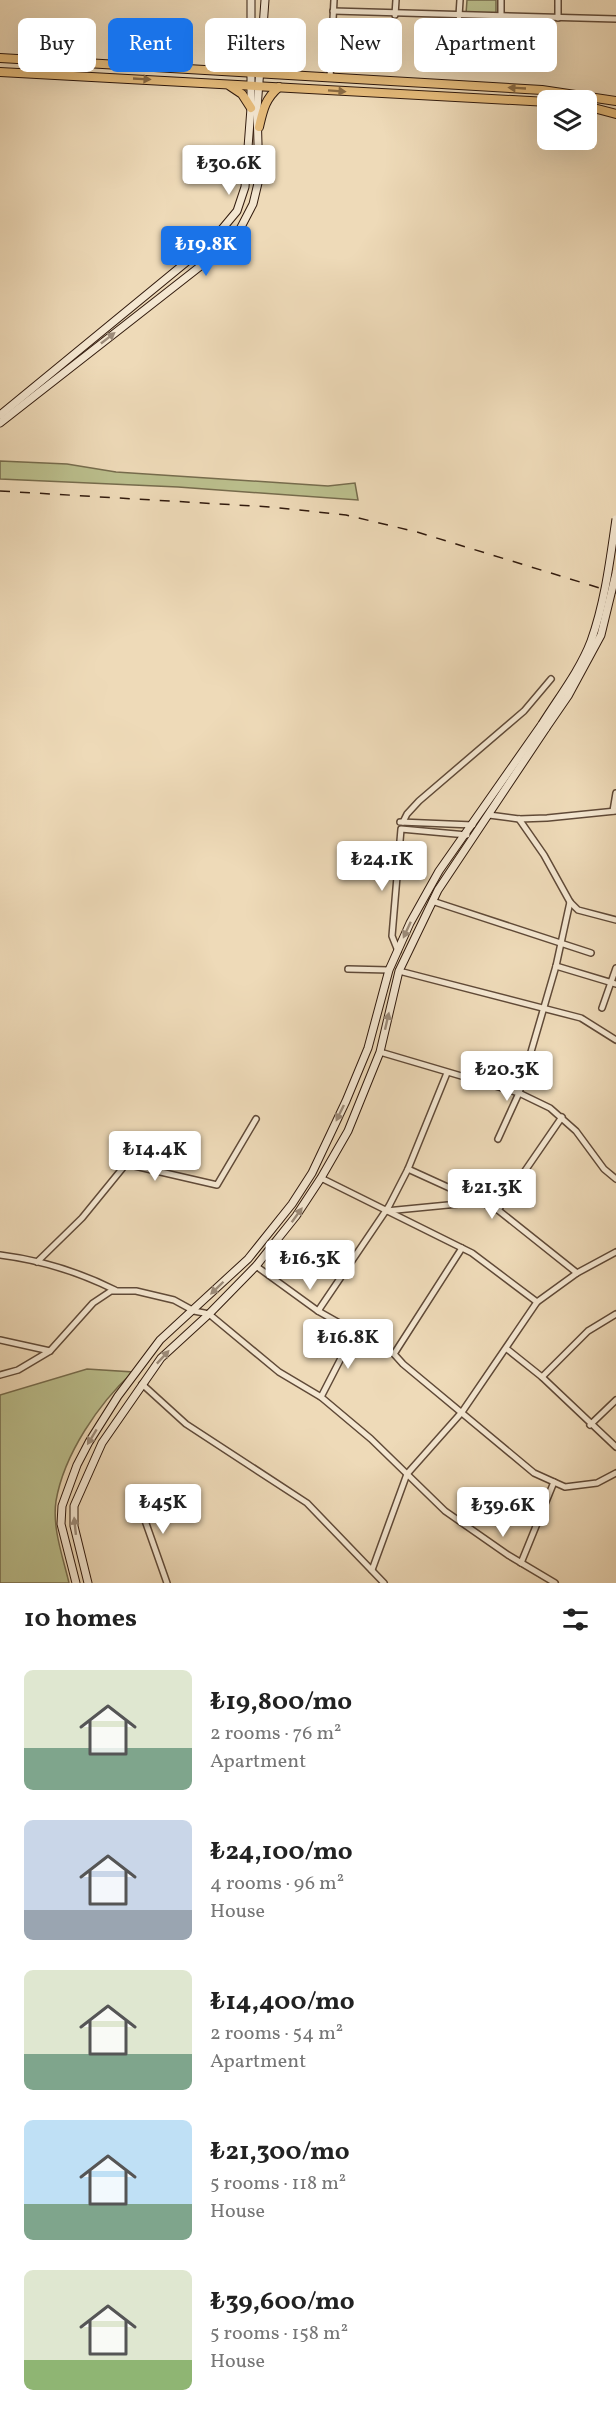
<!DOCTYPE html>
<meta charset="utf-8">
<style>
:root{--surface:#fff;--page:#f2f2f2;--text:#222;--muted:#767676;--accent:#1a73e8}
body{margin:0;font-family:Vollkorn,serif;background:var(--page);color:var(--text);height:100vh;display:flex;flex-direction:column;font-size:22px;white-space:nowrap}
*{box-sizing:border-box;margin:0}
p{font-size:20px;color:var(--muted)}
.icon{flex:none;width:33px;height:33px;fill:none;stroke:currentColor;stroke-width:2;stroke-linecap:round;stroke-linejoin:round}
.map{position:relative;height:1583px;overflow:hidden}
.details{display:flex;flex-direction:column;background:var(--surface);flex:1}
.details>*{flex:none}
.top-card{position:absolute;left:18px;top:18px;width:580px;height:54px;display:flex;gap:12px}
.tools{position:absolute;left:537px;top:90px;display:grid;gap:12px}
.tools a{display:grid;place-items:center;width:60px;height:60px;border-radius:9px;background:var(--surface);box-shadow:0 6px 24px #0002;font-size:30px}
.price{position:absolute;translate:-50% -51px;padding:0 14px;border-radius:6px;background:#fff;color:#222;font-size:20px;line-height:39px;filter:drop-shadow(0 2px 3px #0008)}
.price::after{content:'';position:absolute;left:50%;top:36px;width:18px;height:14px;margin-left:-9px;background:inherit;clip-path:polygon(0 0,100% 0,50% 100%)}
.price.current{background:var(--accent);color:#fff}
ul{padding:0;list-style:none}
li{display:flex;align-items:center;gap:18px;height:150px;padding:0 24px}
li span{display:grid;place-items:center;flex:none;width:168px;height:120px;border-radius:9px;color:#555}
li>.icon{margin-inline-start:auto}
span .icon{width:72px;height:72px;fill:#fffc;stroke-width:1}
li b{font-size:26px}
h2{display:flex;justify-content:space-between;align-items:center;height:72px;padding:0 24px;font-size:26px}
.pill{padding:0 21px;border-radius:9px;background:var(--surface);box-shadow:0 6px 24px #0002;font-size:21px;line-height:54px}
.pill.current{background:var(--accent);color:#fff}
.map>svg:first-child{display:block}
.green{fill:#bbbf8d;stroke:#766c4d;stroke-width:1.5}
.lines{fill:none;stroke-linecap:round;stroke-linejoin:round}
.street-casing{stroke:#604a38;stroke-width:8}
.secondary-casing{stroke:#311a0d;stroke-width:9}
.primary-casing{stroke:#311a0d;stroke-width:10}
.street{stroke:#f4e7d1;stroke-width:5}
.secondary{stroke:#f4e7d1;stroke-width:7}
.primary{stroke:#e7bd7c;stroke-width:8}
.rail{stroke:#311a0d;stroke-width:1.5;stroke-dasharray:10 10;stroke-linecap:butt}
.secondary-bridge-casing{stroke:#311a0d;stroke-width:9;stroke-linecap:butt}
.secondary-bridge{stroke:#f4e7d1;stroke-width:7}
.oneway{fill:#8c6c44}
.oneway2{fill:#9c8b79}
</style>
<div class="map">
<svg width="616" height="1583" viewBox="0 0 616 1583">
<rect width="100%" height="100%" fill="#eedab8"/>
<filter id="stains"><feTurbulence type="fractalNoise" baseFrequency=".00333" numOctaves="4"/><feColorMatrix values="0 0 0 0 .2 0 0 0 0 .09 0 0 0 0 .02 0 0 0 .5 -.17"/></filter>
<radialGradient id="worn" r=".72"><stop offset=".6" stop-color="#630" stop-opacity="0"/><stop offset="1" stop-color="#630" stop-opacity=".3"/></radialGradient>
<!-- green -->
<g class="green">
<polygon points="467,0 496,0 496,15 466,14"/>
<polygon points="0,461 67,464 116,472 328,486 355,483 358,500 178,487 0,479"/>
<path d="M87,1369L133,1372C99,1403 64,1454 56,1501C52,1528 63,1557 69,1583H0V1395Z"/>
</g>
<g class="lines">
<defs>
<g id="street">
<polyline points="333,11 616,19"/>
<polyline points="395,15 396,0"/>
<polyline points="459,16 460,0"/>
<polyline points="501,17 501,0"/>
<polyline points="558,18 558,0"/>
<polyline points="330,78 334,0"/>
<polyline points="613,811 616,793"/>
<polyline points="489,815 519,819 547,818 616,811"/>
<polyline points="519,819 544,855 570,902 578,910 616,920"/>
<polyline points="400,822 473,825"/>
<polyline points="403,822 407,814 419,801 524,711 551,679"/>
<polyline points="432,901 591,953"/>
<polyline points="398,951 392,936 401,829 467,835"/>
<polyline points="556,966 616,984"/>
<polyline points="348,969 389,970"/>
<polyline points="399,971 581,1018 616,1040"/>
<polyline points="602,1008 616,968"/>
<polyline points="380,1052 519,1093 550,1108 576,1131 604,1169 616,1179"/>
<polyline points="498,1139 519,1093 556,966 570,902"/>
<polyline points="408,1169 498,1210 577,1273"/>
<polyline points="321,1178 472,1253 537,1302"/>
<polyline points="498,1210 562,1117"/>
<polyline points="386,1211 479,1202"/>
<path d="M0,1255C40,1260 79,1272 115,1290"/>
<polyline points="37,1262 82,1218 126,1164 217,1185 256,1119"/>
<polyline points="256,1266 318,1311 394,1354 403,1364 534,1473 565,1487 597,1483 616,1473"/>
<polyline points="318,1311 389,1206 408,1169 447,1073"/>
<polyline points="0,1340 50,1351"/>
<polyline points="507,1349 542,1377 616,1447"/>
<polyline points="394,1354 462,1248"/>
<polyline points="0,1375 18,1370 50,1351 93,1303 111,1291 136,1291 174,1300 194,1311 209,1314 279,1372 321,1397 371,1439 445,1511 508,1555 555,1583"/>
<polyline points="542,1377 588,1331 616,1314"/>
<polyline points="142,1384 186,1424 307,1503 384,1583"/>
<polyline points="321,1397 354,1333"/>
<polyline points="590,1425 616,1400"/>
<polyline points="136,1495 167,1583"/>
<polyline points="521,1563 554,1482"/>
<polyline points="372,1570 407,1474 462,1412 537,1302 577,1273 616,1252"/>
</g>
<g id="secondary">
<polyline points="0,415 212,241 237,211 245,187 251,108 251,0"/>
<polyline points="0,423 207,261 239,231 253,204 259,179 257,109 265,0"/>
<polyline points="76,1583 61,1524 62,1506 77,1465 89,1442 118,1396 160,1340 248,1259 292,1204 312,1173 346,1101 368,1048 389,970 410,923 439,871 542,724"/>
<polyline points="88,1583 74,1526 74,1506 102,1443 161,1358 209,1314 256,1266 296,1216 321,1178 348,1131 380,1052 399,971 438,890 546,728"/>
</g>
<g id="primary">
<polyline points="0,58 542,90 616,101"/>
<polyline points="229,70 242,64 250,55"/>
<polyline points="0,72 548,102"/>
<polyline points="230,86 242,94 251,108"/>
<polyline points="586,106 616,114"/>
<path d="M259,127C263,110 265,99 279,87"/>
</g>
</defs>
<!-- street casing -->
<use href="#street" class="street-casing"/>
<!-- secondary casing -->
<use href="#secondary" class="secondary-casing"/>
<!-- primary casing -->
<use href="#primary" class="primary-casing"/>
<!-- street -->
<use href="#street" class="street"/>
<!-- secondary -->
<use href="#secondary" class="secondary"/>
<!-- primary -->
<use href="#primary" class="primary"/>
<!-- rail -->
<polyline class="rail" points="0,491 271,507 346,515 417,532 616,593"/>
<defs>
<g id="secondary-bridge">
<path d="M542,724C559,697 580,670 591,641C605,602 610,560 616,519"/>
<polyline points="546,728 568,696 601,635 616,573"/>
</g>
</defs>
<!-- secondary-bridge casing -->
<use href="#secondary-bridge" class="secondary-bridge-casing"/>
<!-- secondary-bridge -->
<use href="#secondary-bridge" class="secondary-bridge"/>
</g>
<!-- one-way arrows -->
<defs><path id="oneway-solid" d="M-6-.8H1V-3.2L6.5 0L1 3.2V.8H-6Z" transform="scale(1.5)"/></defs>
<g class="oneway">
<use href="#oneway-solid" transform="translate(142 79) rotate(3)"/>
<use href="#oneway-solid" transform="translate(517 88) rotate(-177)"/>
<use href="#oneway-solid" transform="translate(337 91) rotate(4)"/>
</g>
<g class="oneway2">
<use href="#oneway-solid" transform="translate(108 338) rotate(-38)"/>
<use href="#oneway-solid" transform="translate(407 930) rotate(115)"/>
<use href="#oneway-solid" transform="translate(387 1021) rotate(-77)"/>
<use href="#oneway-solid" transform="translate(340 1113) rotate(116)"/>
<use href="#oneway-solid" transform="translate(297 1215) rotate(-54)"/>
<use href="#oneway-solid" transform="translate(217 1288) rotate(136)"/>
<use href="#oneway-solid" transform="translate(163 1357) rotate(-47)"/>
<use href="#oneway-solid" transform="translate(92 1437) rotate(121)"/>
<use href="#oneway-solid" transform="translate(75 1526) rotate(-96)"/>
</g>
<rect width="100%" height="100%" filter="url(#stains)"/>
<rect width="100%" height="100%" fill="url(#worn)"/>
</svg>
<div class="tools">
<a><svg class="icon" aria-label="layers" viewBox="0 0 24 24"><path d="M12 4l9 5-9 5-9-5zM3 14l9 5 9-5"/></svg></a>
</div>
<b class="price" style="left:229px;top:196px">₺30.6K</b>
<b class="price current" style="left:206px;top:277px">₺19.8K</b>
<b class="price" style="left:382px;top:892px">₺24.1K</b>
<b class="price" style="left:507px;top:1102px">₺20.3K</b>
<b class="price" style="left:155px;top:1182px">₺14.4K</b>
<b class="price" style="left:492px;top:1220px">₺21.3K</b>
<b class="price" style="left:310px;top:1291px">₺16.3K</b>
<b class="price" style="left:348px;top:1370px">₺16.8K</b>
<b class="price" style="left:163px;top:1535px">₺45K</b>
<b class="price" style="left:503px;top:1538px">₺39.6K</b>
<div class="top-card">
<a class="pill">Buy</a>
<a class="pill current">Rent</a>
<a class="pill">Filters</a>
<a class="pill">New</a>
<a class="pill">Apartment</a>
</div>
</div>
<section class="details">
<h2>10 homes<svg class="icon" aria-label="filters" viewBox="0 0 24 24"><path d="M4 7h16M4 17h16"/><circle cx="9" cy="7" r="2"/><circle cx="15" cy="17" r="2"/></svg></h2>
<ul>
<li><span style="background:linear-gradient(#dfe7d0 65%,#7fa58c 0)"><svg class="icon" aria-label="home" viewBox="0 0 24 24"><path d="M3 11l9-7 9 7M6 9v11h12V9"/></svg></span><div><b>₺19,800/mo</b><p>2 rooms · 76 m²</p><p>Apartment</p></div></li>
<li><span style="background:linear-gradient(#c9d6e8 75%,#9aa5b1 0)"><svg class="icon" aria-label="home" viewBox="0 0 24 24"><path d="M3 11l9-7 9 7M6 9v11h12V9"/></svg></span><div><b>₺24,100/mo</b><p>4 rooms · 96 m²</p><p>House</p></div></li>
<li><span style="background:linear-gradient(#dfe7d0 70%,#7fa58c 0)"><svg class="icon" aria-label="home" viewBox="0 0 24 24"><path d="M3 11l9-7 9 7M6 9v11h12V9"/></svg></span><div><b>₺14,400/mo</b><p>2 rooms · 54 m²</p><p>Apartment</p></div></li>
<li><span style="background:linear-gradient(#bfe0f5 70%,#7fa58c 0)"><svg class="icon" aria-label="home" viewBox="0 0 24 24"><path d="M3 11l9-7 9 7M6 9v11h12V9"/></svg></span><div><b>₺21,300/mo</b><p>5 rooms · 118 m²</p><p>House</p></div></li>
<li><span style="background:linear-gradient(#dfe7d0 75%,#8fb573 0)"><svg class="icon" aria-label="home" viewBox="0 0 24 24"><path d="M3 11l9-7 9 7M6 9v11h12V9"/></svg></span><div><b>₺39,600/mo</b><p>5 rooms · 158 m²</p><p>House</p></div></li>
</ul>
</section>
